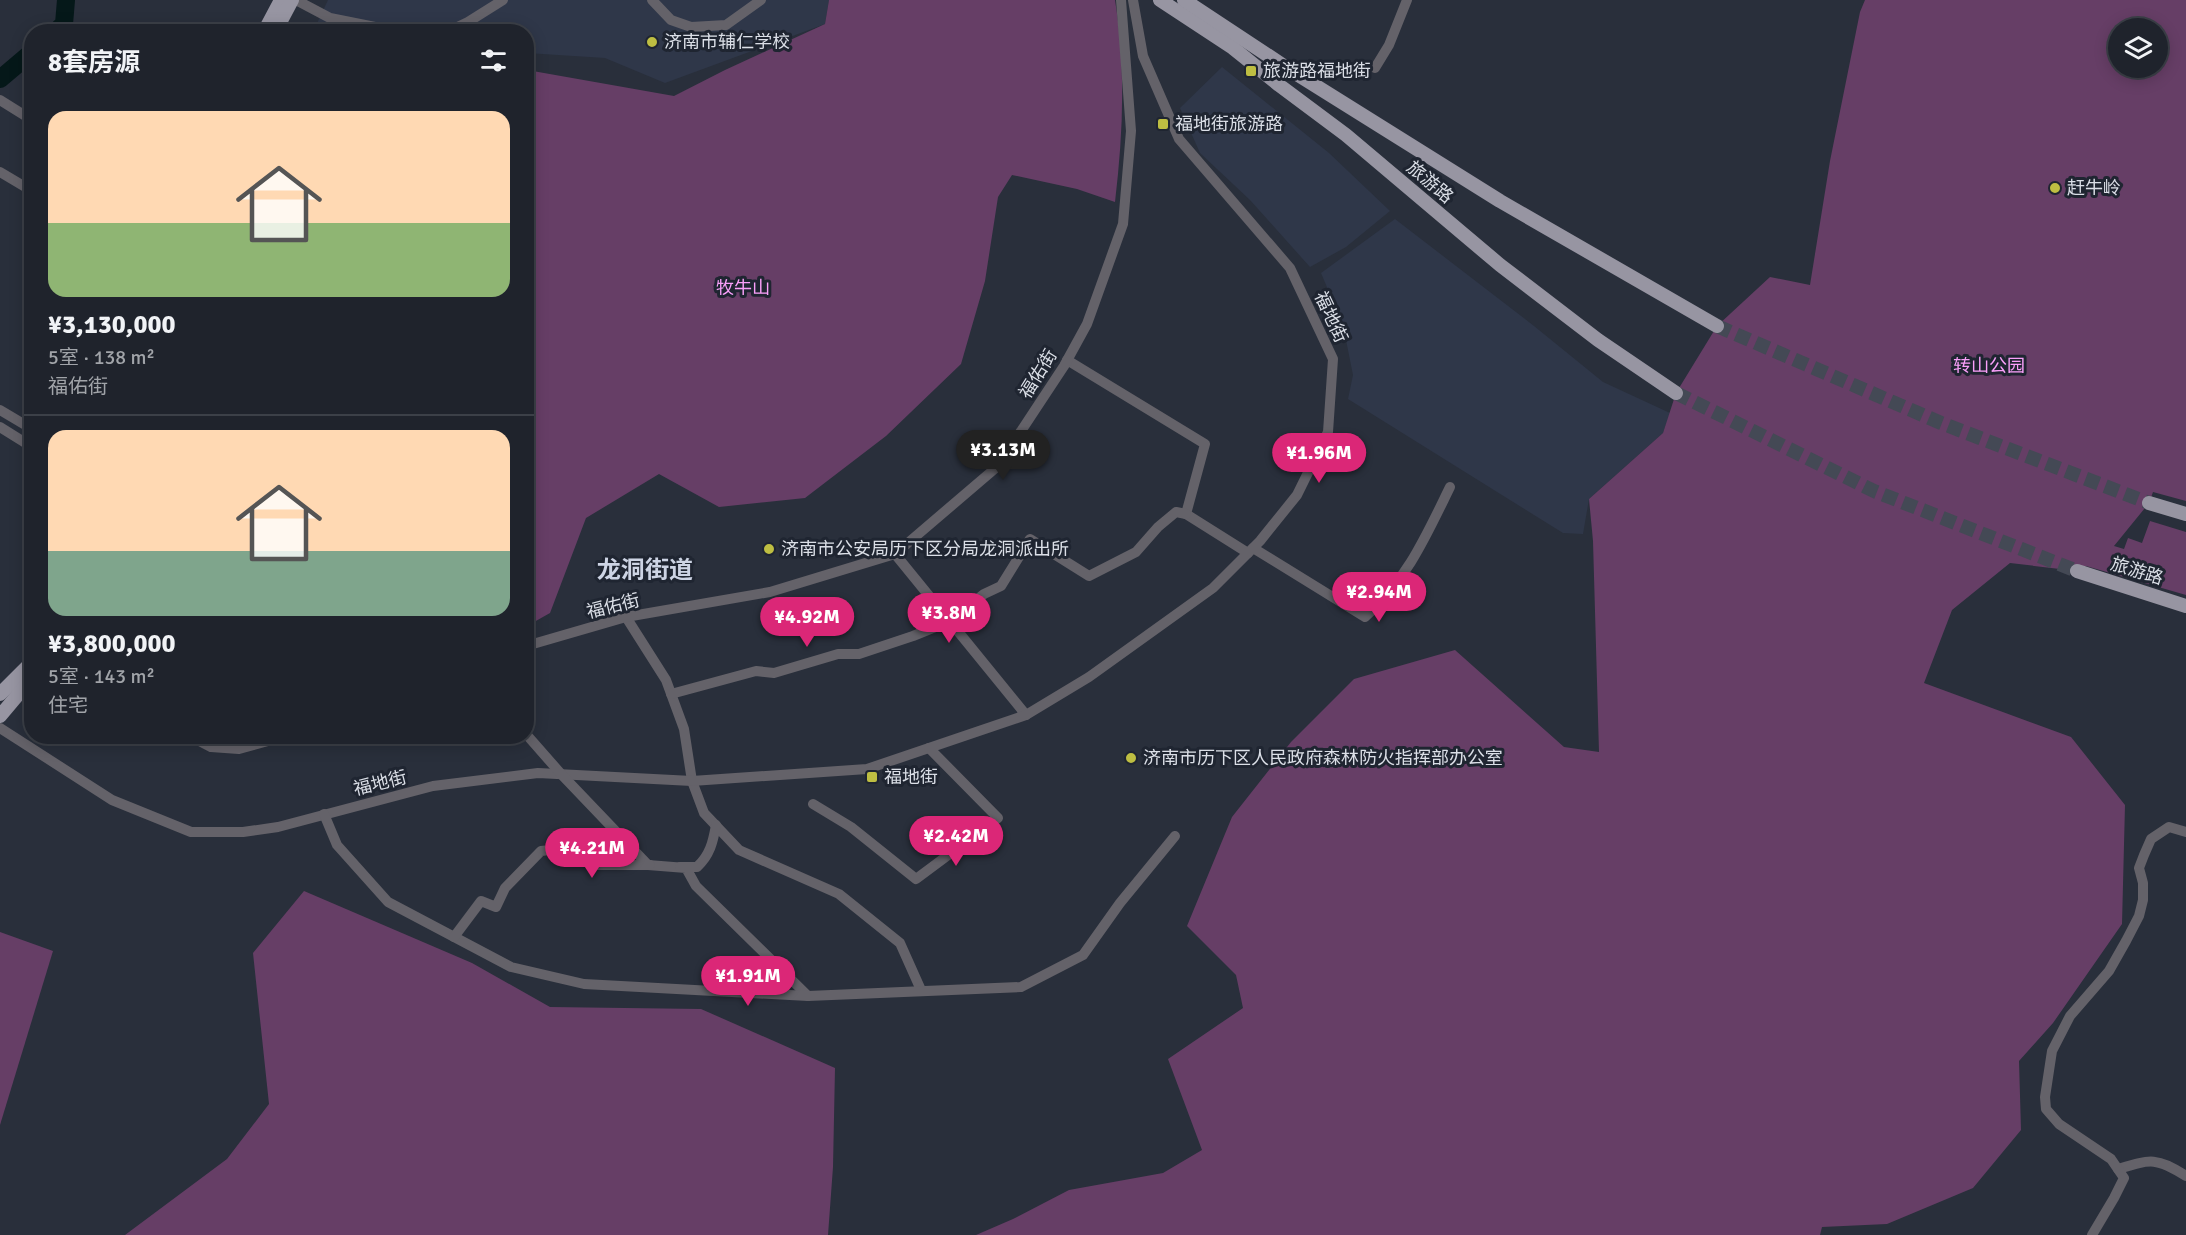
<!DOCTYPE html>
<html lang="zh">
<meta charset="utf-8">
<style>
:root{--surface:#1f232c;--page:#2c2f38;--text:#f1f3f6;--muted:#a1a4a9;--line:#3c4048;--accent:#db2777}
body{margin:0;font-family:Signika,"Noto Sans SC",sans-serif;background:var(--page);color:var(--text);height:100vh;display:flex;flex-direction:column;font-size:22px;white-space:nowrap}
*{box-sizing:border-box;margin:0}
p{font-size:20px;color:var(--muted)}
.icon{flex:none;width:33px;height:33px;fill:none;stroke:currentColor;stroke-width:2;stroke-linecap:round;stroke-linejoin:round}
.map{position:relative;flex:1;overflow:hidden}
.details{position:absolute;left:24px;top:24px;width:510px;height:720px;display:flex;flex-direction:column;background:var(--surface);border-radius:24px;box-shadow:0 3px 15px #0003,0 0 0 2px var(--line)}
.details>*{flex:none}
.fabs{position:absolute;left:2108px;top:18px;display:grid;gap:12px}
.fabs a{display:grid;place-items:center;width:60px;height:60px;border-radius:50%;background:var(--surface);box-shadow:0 3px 15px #0003,0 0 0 2px var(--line);font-size:30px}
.price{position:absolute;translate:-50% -51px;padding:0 14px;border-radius:21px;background:var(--accent);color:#fff;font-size:20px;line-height:39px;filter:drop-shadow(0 2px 3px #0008)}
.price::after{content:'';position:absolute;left:50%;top:36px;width:18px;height:14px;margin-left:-9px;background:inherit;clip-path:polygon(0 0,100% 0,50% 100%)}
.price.selected{background:#222;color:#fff}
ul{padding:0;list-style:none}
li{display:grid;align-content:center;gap:12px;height:318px;padding:0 24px}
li+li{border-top:2px solid var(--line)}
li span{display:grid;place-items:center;height:186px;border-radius:18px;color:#555}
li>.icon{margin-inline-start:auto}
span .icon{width:108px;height:108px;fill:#fffc;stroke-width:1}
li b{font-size:26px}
h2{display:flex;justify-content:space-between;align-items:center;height:72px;padding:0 24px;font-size:26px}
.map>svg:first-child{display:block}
.built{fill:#2f3749}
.green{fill:#663e66;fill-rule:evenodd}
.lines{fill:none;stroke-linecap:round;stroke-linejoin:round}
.river{stroke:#051819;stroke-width:18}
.major-tunnel{stroke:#444955;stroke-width:14;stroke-dasharray:14 7;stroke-linecap:butt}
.minor{stroke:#646269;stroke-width:10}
.major{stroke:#9795a2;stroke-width:14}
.poi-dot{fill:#bebe42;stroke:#1f2531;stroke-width:2}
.labels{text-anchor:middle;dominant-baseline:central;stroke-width:6;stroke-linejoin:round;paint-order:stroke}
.poi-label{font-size:18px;fill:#dbdfe7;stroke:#1f2531;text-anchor:start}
.street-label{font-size:18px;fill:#dbdfe7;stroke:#1f2531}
.park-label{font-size:18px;fill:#f99ff9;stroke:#1f2531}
.district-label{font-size:24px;font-weight:bold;fill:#cdd4e4;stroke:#1f2531}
</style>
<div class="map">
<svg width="2186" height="1235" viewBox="0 0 2186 1235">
<rect width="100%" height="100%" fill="#292f3b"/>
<!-- built -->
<g class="built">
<polygon points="328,0 829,0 825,24 665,83 605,58 527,53 526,32 313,32"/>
<polygon points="1222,67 1329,153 1390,211 1346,247 1310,267 1250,200 1200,153 1180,108"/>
<polygon points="1395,219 1534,326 1603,382 1670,413 1663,433 1589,499 1583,534 1563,533 1348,399 1353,375 1343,325 1321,273"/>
</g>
<!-- green -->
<g class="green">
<path d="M829,0H1115C1126,68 1123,135 1115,202L1077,189L1012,175L998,197L985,281L961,364L886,436L805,498L719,507L659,474L586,518L550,613L527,626V70L674,96L725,70L825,24Z"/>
<path d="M1865,0H2186V501L2153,492L2149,503L2114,546L2124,549L2128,538L2142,543L2150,521L2186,532V595L2086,566L2077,571L2010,563L1952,610L1924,683L2071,737L2125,805L2122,924L2053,1023L2019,1061L2021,1130L1973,1188L1887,1224L1822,1227L1820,1235H976L1013,1219L1069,1190L1163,1173L1202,1150L1168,1059L1243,1008L1236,975L1187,926L1232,817L1291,742L1354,679L1455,650L1564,747L1599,752L1593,541L1589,499L1663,433L1676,393L1717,326L1770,277L1810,285L1830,161L1860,12ZM2118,28H2157V68H2118Z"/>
<polygon points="203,737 240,737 219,745"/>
<polygon points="304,891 472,963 550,1007 701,1009 835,1068 833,1167 828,1235 125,1235 227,1159 269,1104 253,953"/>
<polygon points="0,932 53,951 0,1125"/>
</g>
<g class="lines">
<!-- river -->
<g class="river">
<polyline points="55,32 64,24 66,0"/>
<polyline points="0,79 32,52"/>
</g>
<!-- major-tunnel -->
<g class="major-tunnel">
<polyline points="1717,326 1941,423 2149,503"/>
<polyline points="1676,393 1874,491 2077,571"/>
</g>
<!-- minor -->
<g class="minor">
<polyline points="296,0 330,18 400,32"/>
<polyline points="652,0 671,20 691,27 726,25 761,0"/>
<polyline points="447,32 468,22 503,0"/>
<polyline points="1375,68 1389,45 1407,0"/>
<polyline points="0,100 32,120"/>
<polyline points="0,172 32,191"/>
<polyline points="1067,360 1205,444 1186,514 1248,553"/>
<polyline points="0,410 32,429"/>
<polyline points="0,427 32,447"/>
<path d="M1253,548L1365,617C1407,580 1426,536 1450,487"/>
<polyline points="895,554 1026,715"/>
<polyline points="626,617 666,680 684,729 692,781 704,813 739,850 839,894 900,943 921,990"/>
<polyline points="526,646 626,617 770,592 895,554 998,466 1064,366 1087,324 1123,224 1131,131 1121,0"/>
<polyline points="671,694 756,671 774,673 838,654 859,654 913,636 950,621 984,594 1001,586 1030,539 1089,576 1136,552 1158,527 1176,512 1186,514"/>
<polyline points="0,728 112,800 191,832 243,832 278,827 433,786 538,773 692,781 867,769 1026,715 1089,677 1213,588 1260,541 1297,495 1328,432 1333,359 1290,268 1179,139 1143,56 1133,0"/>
<polyline points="526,734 562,775 648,865 686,868 696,886 808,996"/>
<polyline points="190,736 211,747 239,749 286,736"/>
<polyline points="813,804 851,827 916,879 998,818 929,748"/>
<polyline points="324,814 337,845 388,902 511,967 584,984 808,996 1021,987 1083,955 1120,903 1175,836"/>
<path d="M680,867H697C710,855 713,842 716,825"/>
<polyline points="454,937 481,901 496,907 505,888 541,851 568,848 594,865 650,865"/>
<path d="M2118,1169C2151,1159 2156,1157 2186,1176"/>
<polyline points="2092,1235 2114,1198 2124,1178 2111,1159 2059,1124 2046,1109 2045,1097 2052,1051 2070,1016 2109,971 2126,941 2139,916 2143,900 2143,883 2139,868 2144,855 2151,839 2169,827 2186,832"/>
</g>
<!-- major -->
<g class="major">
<polyline points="1160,0 1233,48 1279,85 1346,135 1500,265 1598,340 1676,393"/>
<polyline points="1184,0 1284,66 1500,201 1717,326"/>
<polyline points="264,32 281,0"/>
<polyline points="275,32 292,0"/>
<polyline points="2149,503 2186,514"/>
<polyline points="2077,571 2186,606"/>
<polyline points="0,694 32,662"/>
<polyline points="0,716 32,678"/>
</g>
</g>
<!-- markers -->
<g class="poi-dot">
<circle cx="652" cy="42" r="6"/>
<rect x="1245" y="65" width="12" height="12" rx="3"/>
<rect x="1157" y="118" width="12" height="12" rx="3"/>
<circle cx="2055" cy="188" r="6"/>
<circle cx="769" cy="549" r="6"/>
<circle cx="1131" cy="758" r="6"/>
<rect x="866" y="771" width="12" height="12" rx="3"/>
</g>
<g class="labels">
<!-- poi labels -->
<g class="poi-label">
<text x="664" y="42">济南市辅仁学校</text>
<text x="1263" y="71">旅游路福地街</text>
<text x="1175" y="124">福地街旅游路</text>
<text x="2067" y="188">赶牛岭</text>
<text x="781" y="549">济南市公安局历下区分局龙洞派出所</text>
<text x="1143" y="758">济南市历下区人民政府森林防火指挥部办公室</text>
<text x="884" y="777">福地街</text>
</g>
<!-- street labels -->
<g class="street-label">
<text transform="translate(1430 182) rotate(40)">旅游路</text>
<text transform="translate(1331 317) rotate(65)">福地街</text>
<text transform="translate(1038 374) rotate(-58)">福佑街</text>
<text transform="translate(2137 571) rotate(17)">旅游路</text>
<text transform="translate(613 606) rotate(-14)">福佑街</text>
<text transform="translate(380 783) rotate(-14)">福地街</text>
</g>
<!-- park labels -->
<g class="park-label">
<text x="743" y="288">牧牛山</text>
<text x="1989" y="366">转山公园</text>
</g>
<!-- district labels -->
<g class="district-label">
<text x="645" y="570">龙洞街道</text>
</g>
</g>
</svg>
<div class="fabs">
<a><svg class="icon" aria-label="layers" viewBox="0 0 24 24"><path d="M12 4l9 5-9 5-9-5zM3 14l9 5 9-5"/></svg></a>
</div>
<b class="price selected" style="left:1003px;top:481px">¥3.13M</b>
<b class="price" style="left:1319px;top:484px">¥1.96M</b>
<b class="price" style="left:1379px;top:623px">¥2.94M</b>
<b class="price" style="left:949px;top:644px">¥3.8M</b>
<b class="price" style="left:807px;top:648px">¥4.92M</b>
<b class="price" style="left:956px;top:867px">¥2.42M</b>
<b class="price" style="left:592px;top:879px">¥4.21M</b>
<b class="price" style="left:748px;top:1007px">¥1.91M</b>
<section class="details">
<h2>8套房源<svg class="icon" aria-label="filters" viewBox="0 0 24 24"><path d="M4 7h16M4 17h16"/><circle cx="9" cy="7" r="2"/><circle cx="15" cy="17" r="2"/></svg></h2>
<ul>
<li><span style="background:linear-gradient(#ffd9b3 60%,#8fb573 0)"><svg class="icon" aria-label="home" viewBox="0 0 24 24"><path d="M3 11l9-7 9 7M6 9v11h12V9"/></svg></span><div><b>¥3,130,000</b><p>5室 · 138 m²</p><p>福佑街</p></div></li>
<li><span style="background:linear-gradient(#ffd9b3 65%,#7fa58c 0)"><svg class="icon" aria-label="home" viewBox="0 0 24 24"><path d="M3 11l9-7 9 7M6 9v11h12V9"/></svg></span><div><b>¥3,800,000</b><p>5室 · 143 m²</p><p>住宅</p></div></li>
</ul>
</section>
</div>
